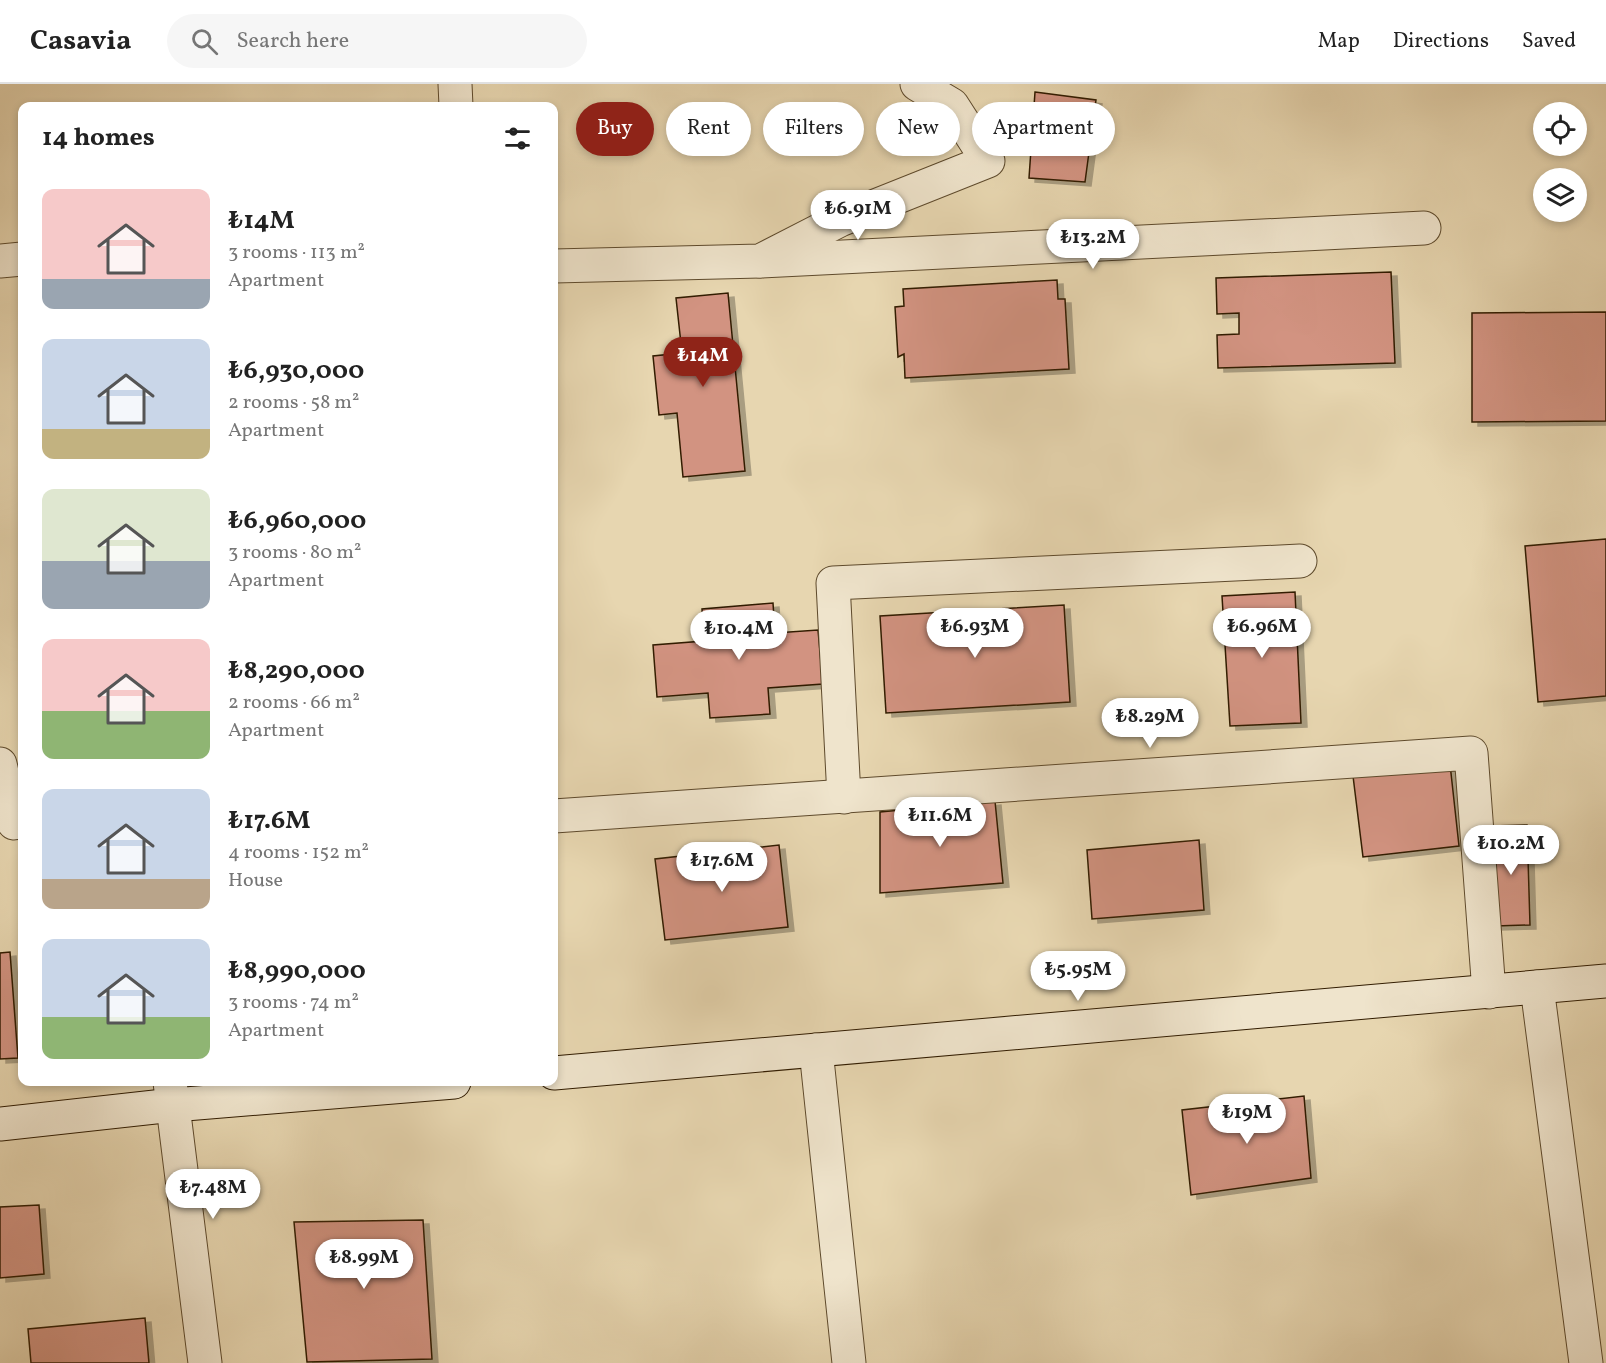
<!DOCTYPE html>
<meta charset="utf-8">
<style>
:root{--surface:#fff;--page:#f6f6f6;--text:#222;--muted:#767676;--line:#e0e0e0;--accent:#8f2418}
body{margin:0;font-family:Vollkorn,serif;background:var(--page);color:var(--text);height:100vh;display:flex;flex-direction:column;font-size:22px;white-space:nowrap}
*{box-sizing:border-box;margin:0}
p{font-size:20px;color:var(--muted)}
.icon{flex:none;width:33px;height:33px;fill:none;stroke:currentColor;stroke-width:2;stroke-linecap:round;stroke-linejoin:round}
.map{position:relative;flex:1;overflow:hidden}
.drawer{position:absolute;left:18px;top:18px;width:540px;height:984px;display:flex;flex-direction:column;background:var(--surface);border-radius:12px;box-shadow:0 3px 9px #0003}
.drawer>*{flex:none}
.banner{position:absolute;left:576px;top:18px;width:570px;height:54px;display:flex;gap:12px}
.controls{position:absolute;left:1533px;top:18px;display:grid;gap:12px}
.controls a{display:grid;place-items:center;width:54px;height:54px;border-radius:50%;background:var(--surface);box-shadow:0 3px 9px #0003;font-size:30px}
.price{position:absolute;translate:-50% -51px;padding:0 14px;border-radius:21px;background:#fff;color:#222;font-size:20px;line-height:39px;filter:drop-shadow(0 2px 3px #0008)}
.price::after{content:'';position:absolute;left:50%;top:36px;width:18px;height:14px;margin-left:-9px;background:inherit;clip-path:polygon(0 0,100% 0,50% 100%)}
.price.active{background:var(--accent);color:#fff}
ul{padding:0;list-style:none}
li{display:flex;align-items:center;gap:18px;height:150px;padding:0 24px}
li span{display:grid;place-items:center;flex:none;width:168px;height:120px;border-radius:12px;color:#555}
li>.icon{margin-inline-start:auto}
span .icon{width:72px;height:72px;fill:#fffc;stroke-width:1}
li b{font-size:26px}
h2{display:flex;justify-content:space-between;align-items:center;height:72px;padding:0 24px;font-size:26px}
.pill{padding:0 21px;border-radius:27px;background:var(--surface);box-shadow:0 3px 9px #0003;font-size:21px;line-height:54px}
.pill.active{background:var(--accent);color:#fff}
header{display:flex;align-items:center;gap:36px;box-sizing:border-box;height:84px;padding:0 30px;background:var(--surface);border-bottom:2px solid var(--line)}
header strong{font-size:28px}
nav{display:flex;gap:33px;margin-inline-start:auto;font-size:21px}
.search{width:420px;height:54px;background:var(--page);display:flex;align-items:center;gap:15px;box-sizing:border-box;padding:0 21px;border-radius:33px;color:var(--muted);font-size:22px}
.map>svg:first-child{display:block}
.building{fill:#d29381;stroke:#311c00;stroke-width:1.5;filter:url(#shadow)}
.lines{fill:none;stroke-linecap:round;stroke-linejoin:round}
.street-casing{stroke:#5e4a2c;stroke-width:35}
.secondary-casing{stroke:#311c00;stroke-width:35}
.street{stroke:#efe4cc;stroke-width:33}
.secondary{stroke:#efe4cc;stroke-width:33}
</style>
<header>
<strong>Casavia</strong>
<div class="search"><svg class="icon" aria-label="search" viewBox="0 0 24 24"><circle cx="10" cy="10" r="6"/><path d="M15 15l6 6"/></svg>Search here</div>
<nav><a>Map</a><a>Directions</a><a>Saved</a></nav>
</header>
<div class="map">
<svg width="1606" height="1279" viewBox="0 0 1606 1279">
<defs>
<filter id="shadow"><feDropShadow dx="6" dy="4" stdDeviation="0" flood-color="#0004"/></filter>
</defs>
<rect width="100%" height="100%" fill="#e7d6b0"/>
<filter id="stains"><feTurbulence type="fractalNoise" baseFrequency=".00333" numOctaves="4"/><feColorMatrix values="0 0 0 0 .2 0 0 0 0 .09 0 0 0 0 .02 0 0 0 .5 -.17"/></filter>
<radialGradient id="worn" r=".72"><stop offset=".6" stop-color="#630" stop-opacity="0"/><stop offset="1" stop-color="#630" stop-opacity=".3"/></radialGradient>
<!-- building -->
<g class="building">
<polygon points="1035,8 1096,16 1085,98 1029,94"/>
<polygon points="1391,188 1395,279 1218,284 1217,251 1239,250 1239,229 1217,230 1216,194"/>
<polygon points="1057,196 1058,215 1065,215 1069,285 905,294 904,270 898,273 895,223 904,222 903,205"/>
<polygon points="728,209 745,387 683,393 677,329 659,331 653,272 682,269 676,214"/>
<polygon points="1606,228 1606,337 1472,338 1472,229"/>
<polygon points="1606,455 1606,612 1538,618 1525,462"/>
<polygon points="1295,508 1301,639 1230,642 1222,512"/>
<polygon points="773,519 775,549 818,546 823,600 768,604 770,630 710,634 708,609 657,613 653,561 704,557 702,525"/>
<polygon points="1064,521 1070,618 886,629 880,532"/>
<polygon points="1450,680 1459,762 1363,773 1353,692"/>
<polygon points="995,717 1003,799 880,809 880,728"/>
<polygon points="1527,741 1530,841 1495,842 1492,742"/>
<polygon points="1199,756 1204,826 1092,835 1087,766"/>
<polygon points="779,761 788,843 665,856 655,775"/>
<polygon points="10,868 18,974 0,975 0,869"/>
<polygon points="1304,1012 1311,1094 1191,1111 1182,1026"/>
<polygon points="39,1121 44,1190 0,1194 0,1123"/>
<polygon points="423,1136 432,1275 307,1278 294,1138"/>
<polygon points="145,1234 149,1279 31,1279 28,1245"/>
</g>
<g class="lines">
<defs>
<g id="street">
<polyline points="455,0 456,22"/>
<polyline points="0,177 22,175"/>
<polyline points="760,177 1424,144"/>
<polyline points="554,182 760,177 840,136 988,77 952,21 917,0"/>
<polyline points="0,680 14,739"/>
<polyline points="844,713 833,499 1300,477"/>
<polyline points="554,732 1471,669 1489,908"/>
<polyline points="1537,903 1586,1279"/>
<polyline points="816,966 849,1279"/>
<polyline points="170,998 205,1279"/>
</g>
<g id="secondary">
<polyline points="554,989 1606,897"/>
<polyline points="0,1040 173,1021 454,998"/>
</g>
</defs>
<!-- street casing -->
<use href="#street" class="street-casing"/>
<!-- secondary casing -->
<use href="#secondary" class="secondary-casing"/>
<!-- street -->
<use href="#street" class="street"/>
<!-- secondary -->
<use href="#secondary" class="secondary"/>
</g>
<rect width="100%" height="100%" filter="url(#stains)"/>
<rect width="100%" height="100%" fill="url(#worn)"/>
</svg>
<div class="controls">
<a><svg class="icon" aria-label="locate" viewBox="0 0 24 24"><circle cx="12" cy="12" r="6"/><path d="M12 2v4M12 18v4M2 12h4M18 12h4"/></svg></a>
<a><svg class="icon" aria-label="layers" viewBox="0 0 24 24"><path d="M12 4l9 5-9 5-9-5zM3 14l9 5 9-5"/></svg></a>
</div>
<b class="price" style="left:858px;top:157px">₺6.91M</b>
<b class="price" style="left:1093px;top:186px">₺13.2M</b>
<b class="price active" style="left:703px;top:304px">₺14M</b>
<b class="price" style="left:975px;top:575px">₺6.93M</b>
<b class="price" style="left:1262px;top:575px">₺6.96M</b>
<b class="price" style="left:739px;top:577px">₺10.4M</b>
<b class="price" style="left:1150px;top:665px">₺8.29M</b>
<b class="price" style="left:940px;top:764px">₺11.6M</b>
<b class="price" style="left:1511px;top:792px">₺10.2M</b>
<b class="price" style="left:722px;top:809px">₺17.6M</b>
<b class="price" style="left:1078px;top:918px">₺5.95M</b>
<b class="price" style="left:1247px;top:1061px">₺19M</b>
<b class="price" style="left:213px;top:1136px">₺7.48M</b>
<b class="price" style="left:364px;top:1206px">₺8.99M</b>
<div class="banner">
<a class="pill active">Buy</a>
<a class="pill">Rent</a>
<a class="pill">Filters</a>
<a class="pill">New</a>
<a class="pill">Apartment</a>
</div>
<section class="drawer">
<h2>14 homes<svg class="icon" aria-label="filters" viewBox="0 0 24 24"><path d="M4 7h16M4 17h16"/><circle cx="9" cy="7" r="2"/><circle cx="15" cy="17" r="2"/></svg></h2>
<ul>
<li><span style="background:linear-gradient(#f6c9c9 75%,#9aa5b1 0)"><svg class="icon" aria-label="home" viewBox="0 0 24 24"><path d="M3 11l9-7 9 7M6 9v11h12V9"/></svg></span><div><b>₺14M</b><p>3 rooms · 113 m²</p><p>Apartment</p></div></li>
<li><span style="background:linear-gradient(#c9d6e8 75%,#c2b280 0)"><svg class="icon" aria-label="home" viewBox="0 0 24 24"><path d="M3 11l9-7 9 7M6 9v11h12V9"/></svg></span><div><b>₺6,930,000</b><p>2 rooms · 58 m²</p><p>Apartment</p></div></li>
<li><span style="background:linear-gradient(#dfe7d0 60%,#9aa5b1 0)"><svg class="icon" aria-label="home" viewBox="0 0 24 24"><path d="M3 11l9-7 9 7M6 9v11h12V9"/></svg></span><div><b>₺6,960,000</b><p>3 rooms · 80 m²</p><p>Apartment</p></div></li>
<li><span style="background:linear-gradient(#f6c9c9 60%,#8fb573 0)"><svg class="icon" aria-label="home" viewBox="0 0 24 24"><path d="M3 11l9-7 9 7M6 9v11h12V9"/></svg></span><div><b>₺8,290,000</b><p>2 rooms · 66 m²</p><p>Apartment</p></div></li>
<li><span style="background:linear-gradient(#c9d6e8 75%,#b9a48a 0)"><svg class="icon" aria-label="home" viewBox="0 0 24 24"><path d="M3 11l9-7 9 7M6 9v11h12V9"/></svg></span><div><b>₺17.6M</b><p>4 rooms · 152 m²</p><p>House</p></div></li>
<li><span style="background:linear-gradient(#c9d6e8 65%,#8fb573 0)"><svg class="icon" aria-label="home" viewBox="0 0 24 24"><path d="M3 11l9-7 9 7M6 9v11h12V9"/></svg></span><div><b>₺8,990,000</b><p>3 rooms · 74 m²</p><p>Apartment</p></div></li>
</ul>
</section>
</div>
